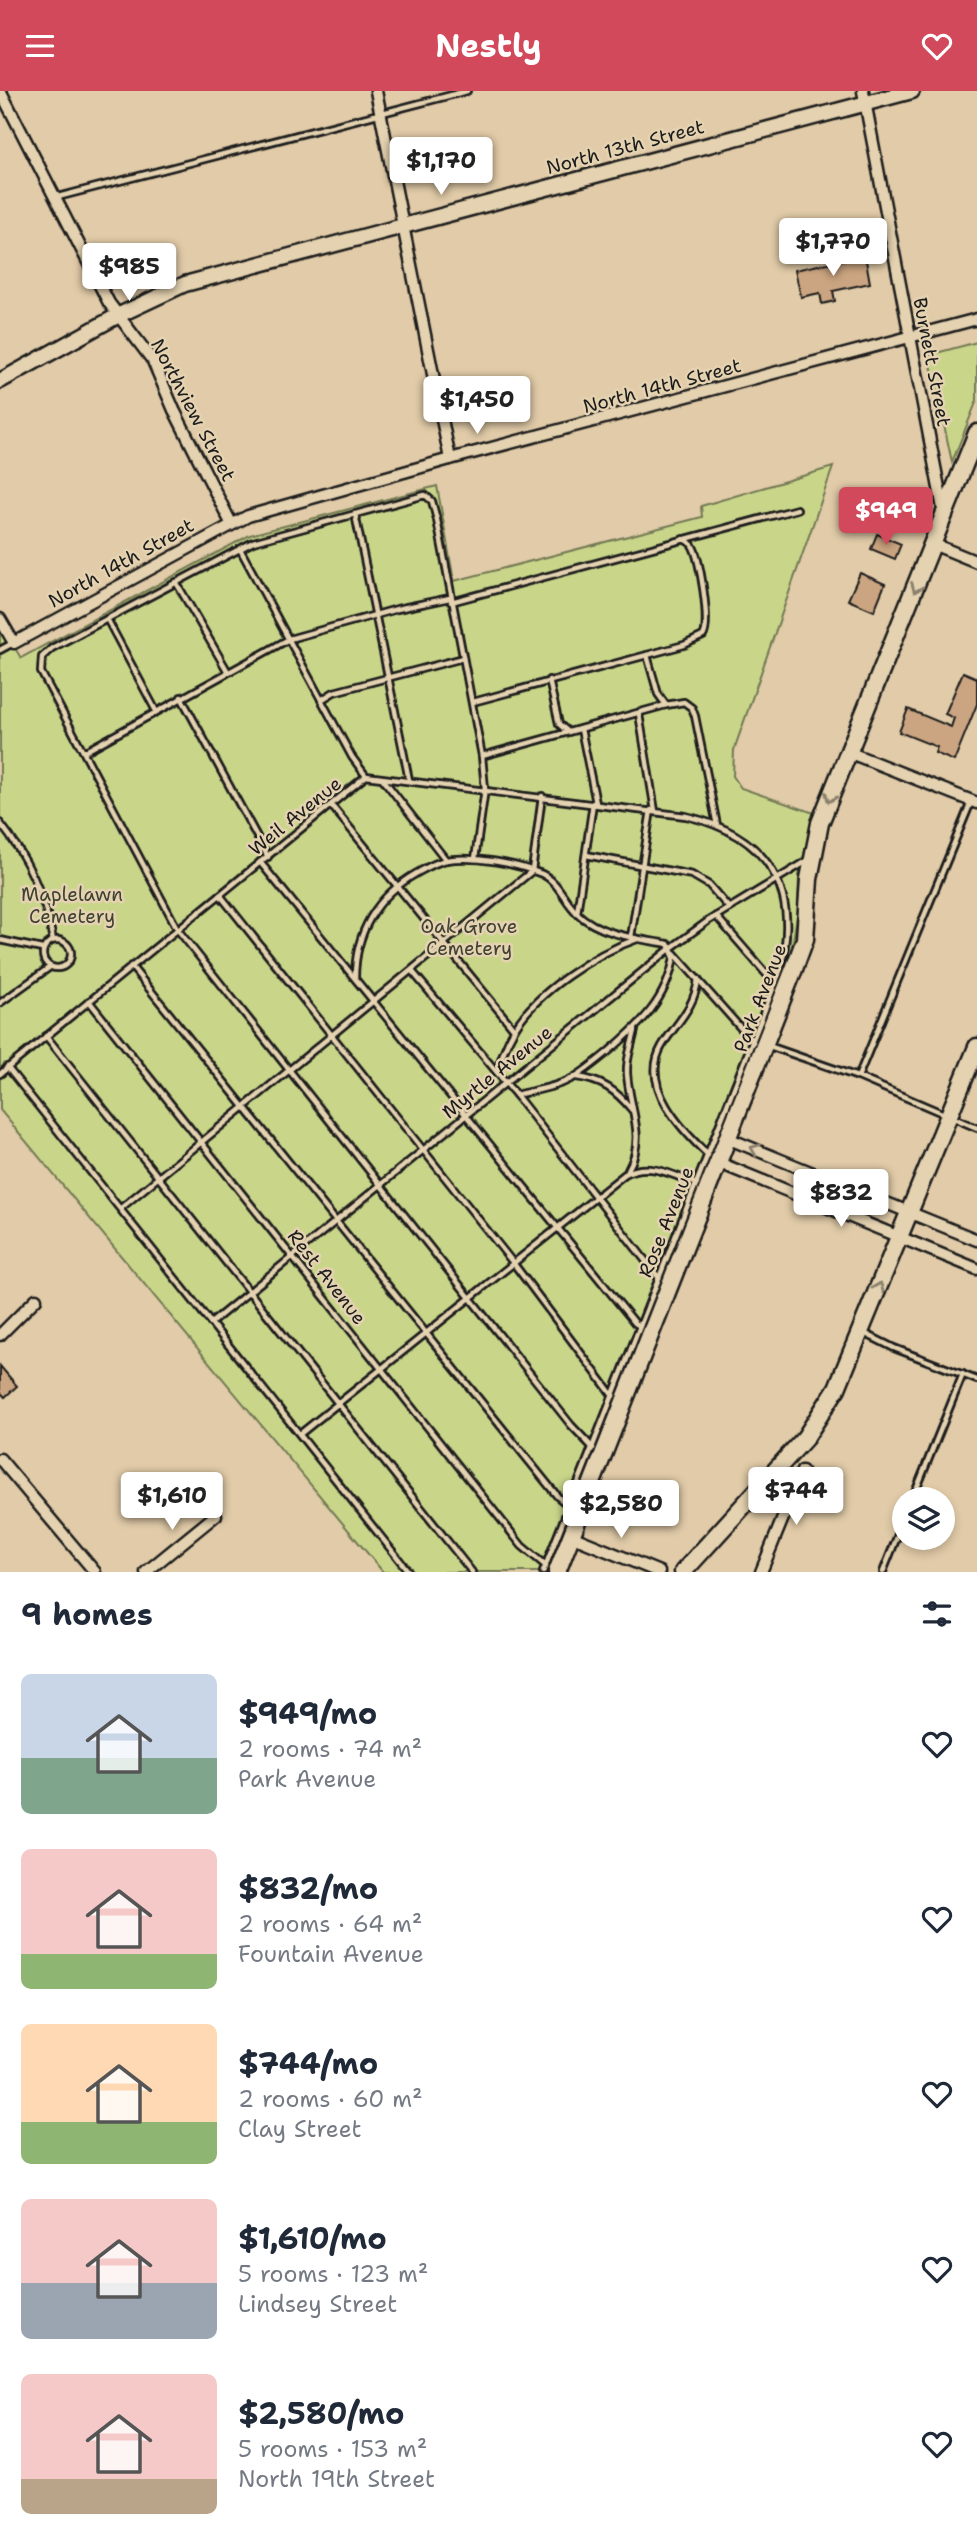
<!DOCTYPE html>
<meta charset="utf-8">
<style>
:root{--surface:#fff;--page:#f6f6f7;--text:#1f2937;--muted:#747a83;--accent:#d1495b}
body{margin:0;font-family:"Shantell Sans",sans-serif;background:var(--page);color:var(--text);height:100vh;display:flex;flex-direction:column;font-size:26px;white-space:nowrap}
*{box-sizing:border-box;margin:0}
p{font-size:23px;color:var(--muted)}
.icon{flex:none;width:38px;height:38px;fill:none;stroke:currentColor;stroke-width:2;stroke-linecap:round;stroke-linejoin:round}
.map{position:relative;height:1481px;overflow:hidden}
.details{display:flex;flex-direction:column;background:var(--surface);flex:1}
.details>*{flex:none}
.controls{position:absolute;left:892px;top:1396px;display:grid;gap:14px}
.controls a{display:grid;place-items:center;width:63px;height:63px;border-radius:50%;background:var(--surface);box-shadow:0 4px 10px #0003;font-size:35px}
.price{position:absolute;translate:-50% -60px;padding:0 16px;border-radius:7px;background:#fff;color:#222;font-size:23px;line-height:46px;filter:drop-shadow(0 2px 4px #0008)}
.price::after{content:'';position:absolute;left:50%;top:42px;width:21px;height:16px;margin-left:-10px;background:inherit;clip-path:polygon(0 0,100% 0,50% 100%)}
.price.on{background:var(--accent);color:#fff}
ul{padding:0;list-style:none}
li{display:flex;align-items:center;gap:21px;height:175px;padding:0 21px}
li span{display:grid;place-items:center;flex:none;width:196px;height:140px;border-radius:10px;color:#555}
li>.icon{margin-inline-start:auto}
span .icon{width:84px;height:84px;fill:#fffc;stroke-width:1}
li b{font-size:30px}
h2{display:flex;justify-content:space-between;align-items:center;height:84px;padding:0 21px;font-size:30px}
header{display:flex;justify-content:space-between;align-items:center;height:91px;padding:0 21px;background:var(--accent);color:#fff;font-size:32px;font-weight:700}
.map>svg:first-child{display:block}
.green{fill:#c9d68a;stroke:#727953;stroke-width:2}
.building{fill:#cba581;stroke:#1c1c1c;stroke-width:2}
.lines{fill:none;stroke-linecap:round;stroke-linejoin:round}
.lane-casing{stroke:#1c1c1c;stroke-width:10}
.street-casing{stroke:#1c1c1c;stroke-width:15}
.secondary-casing{stroke:#1c1c1c;stroke-width:19}
.primary-casing{stroke:#1c1c1c;stroke-width:21}
.lane{stroke:#e4d2b0;stroke-width:4.5}
.street{stroke:#e4d2b0;stroke-width:10}
.secondary{stroke:#e4d2b0;stroke-width:14}
.primary{stroke:#e4d2b0;stroke-width:16}
.oneway{stroke:#8a806d}
.labels{text-anchor:middle;dominant-baseline:central;stroke-width:5;stroke-linejoin:round;paint-order:stroke}
.street-label{font-size:19px;fill:#1c1c1c;stroke:#e4d2b0}
.park-label{font-size:19px;fill:#3f4132;stroke:#e4d2b0}
</style>
<header><svg class="icon" aria-label="menu" viewBox="0 0 24 24"><path d="M4 6h16M4 12h16M4 18h16"/></svg>Nestly<svg class="icon" aria-label="heart" viewBox="0 0 24 24"><path d="M12 20l-8-8c-3-5 5-10 8-4 3-6 11-1 8 4z"/></svg></header>
<div class="map">
<svg width="977" height="1481" viewBox="0 0 977 1481">
<rect width="100%" height="100%" fill="#e1cba8"/>
<filter id="ink" filterUnits="userSpaceOnUse"><feTurbulence type="fractalNoise" baseFrequency=".0143" numOctaves="2"/><feDisplacementMap in="SourceGraphic" scale="14" xChannelSelector="R" yChannelSelector="G"/><feConvolveMatrix kernelMatrix="1 2 1 2 8 2 1 2 1" color-interpolation-filters="sRGB"/></filter>
<g filter="url(#ink)">
<!-- green -->
<g class="green">
<polygon points="977,251 977,309 952,371 929,264"/>
<polygon points="833,376 734,659 733,685 741,697 814,722 799,784 798,819 789,874 550,1481 383,1481 0,1019 0,533 21,567 250,444 437,395 454,490 702,426 701,415"/>
</g>
<!-- building -->
<g class="building">
<polygon points="865,164 870,192 833,200 835,210 822,213 820,202 801,206 795,179"/>
<polygon points="877,443 901,453 895,468 871,458"/>
<polygon points="860,482 885,493 874,520 848,509"/>
<polygon points="963,581 977,587 977,613 954,670 935,662 937,656 899,641 908,618 951,636 954,627 945,623"/>
<polygon points="0,1275 17,1295 5,1306 0,1301"/>
</g>
<g class="lines">
<defs>
<g id="lane">
<polyline points="54,107 467,0"/>
<polyline points="355,423 409,689"/>
<polyline points="240,458 352,666 366,685"/>
<polyline points="176,491 228,581"/>
<polyline points="451,511 797,418"/>
<polyline points="107,528 156,620"/>
<polyline points="0,559 13,552"/>
<polyline points="647,564 658,603 666,614"/>
<polyline points="549,589 559,633 567,640"/>
<polyline points="181,606 268,766"/>
<polyline points="321,609 334,601 463,567"/>
<path d="M473,611L684,554L703,545C711,534 700,466 692,454C689,450 687,450 683,448"/>
<polyline points="639,623 655,720"/>
<polyline points="581,638 596,712"/>
<polyline points="84,661 289,548 397,518 450,507"/>
<polyline points="482,665 666,614 684,611 692,617 695,625 717,734"/>
<polyline points="383,688 446,769"/>
<polyline points="331,714 514,938"/>
<path d="M0,732C28,767 45,805 53,849"/>
<polyline points="586,764 692,784 709,794 729,817"/>
<polyline points="475,768 485,698 482,665 437,429 432,410 425,404 253,451 52,557 42,566 41,581 178,839 571,1334 593,1357"/>
<polyline points="260,771 635,1232 640,1235"/>
<polyline points="532,780 542,705"/>
<polyline points="220,804 514,1173 613,1305"/>
<polyline points="577,822 593,712"/>
<polyline points="716,825 775,893"/>
<polyline points="631,846 651,719"/>
<circle cx="57" cy="863" r="14"/>
<polyline points="0,849 42,858"/>
<polyline points="674,862 753,951"/>
<polyline points="131,875 520,1359 558,1406 569,1415"/>
<polyline points="412,880 516,1004 659,1187"/>
<path d="M355,887C355,841 377,805 417,782C426,777 436,771 446,769C476,765 514,772 542,783C559,791 564,810 577,822C599,844 640,848 668,853L674,866C667,909 640,934 608,961C597,970 585,980 573,987C555,997 535,999 516,1004"/>
<path d="M698,888C695,917 676,932 662,955C639,995 682,1039 708,1064"/>
<polyline points="89,910 522,1455 546,1475"/>
<polyline points="0,912 50,876"/>
<polyline points="46,945 472,1481"/>
<polyline points="769,955 858,986 977,1037"/>
<polyline points="7,976 409,1481"/>
<path d="M497,981C501,967 506,953 513,941C534,902 596,862 637,848"/>
<path d="M0,983L366,685L686,725C769,744 801,799 780,880L543,1481"/>
<path d="M576,986C601,989 616,999 632,1019"/>
<polyline points="858,986 971,711"/>
<path d="M628,1079C647,1046 629,1017 627,982C626,967 632,954 635,939"/>
<polyline points="121,1117 532,780"/>
<polyline points="211,1232 671,857 708,830 807,770"/>
<polyline points="864,1242 894,1257 977,1289"/>
<path d="M300,1343L625,1083C649,1070 673,1084 697,1093"/>
<polyline points="912,1409 963,1283"/>
<polyline points="883,1481 905,1426"/>
</g>
<g id="street">
<polyline points="376,0 450,368"/>
<polyline points="863,0 944,423"/>
<polyline points="2,3 109,212 153,270 174,319 231,432"/>
<polyline points="933,453 977,471"/>
<polyline points="0,528 14,552 248,425 450,368 977,228"/>
<polyline points="848,661 977,712"/>
<polyline points="727,1047 977,1149"/>
<polyline points="717,1071 977,1178"/>
<polyline points="0,1244 36,1208"/>
<polyline points="0,1368 95,1481"/>
<polyline points="571,1445 659,1481"/>
<polyline points="146,1481 216,1424"/>
<polyline points="761,1481 802,1380"/>
</g>
<polyline id="secondary" points="0,290 119,224 185,193 912,0"/>
<g id="primary">
<polyline points="557,1481 794,878 805,848 809,788 820,732 977,342"/>
<polyline points="683,1481 805,1347 837,1297 977,956"/>
</g>
</defs>
<!-- lane casing -->
<use href="#lane" class="lane-casing"/>
<!-- street casing -->
<use href="#street" class="street-casing"/>
<!-- secondary casing -->
<use href="#secondary" class="secondary-casing"/>
<!-- primary casing -->
<use href="#primary" class="primary-casing"/>
<!-- lane -->
<use href="#lane" class="lane"/>
<!-- street -->
<use href="#street" class="street"/>
<!-- secondary -->
<use href="#secondary" class="secondary"/>
<!-- primary -->
<use href="#primary" class="primary"/>
</g>
<!-- one-way arrows -->
<defs><path id="oneway-chevron" d="M-2-3.5L2.5 0L-2 3.5" fill="none" stroke-width="1.6" stroke-linecap="round" stroke-linejoin="round" transform="scale(1.75)"/></defs>
<g class="oneway">
<use href="#oneway-chevron" transform="translate(916 497) rotate(112)"/>
<use href="#oneway-chevron" transform="translate(830 707) rotate(112)"/>
<use href="#oneway-chevron" transform="translate(755 1058) rotate(-158)"/>
<use href="#oneway-chevron" transform="translate(879 1196) rotate(-68)"/>
</g>
</g>
<g class="labels">
<!-- street labels -->
<g class="street-label">
<text transform="translate(625 56) rotate(-15)">North 13th Street</text>
<text transform="translate(932 271) rotate(79)">Burnett Street</text>
<text transform="translate(662 295) rotate(-15)">North 14th Street</text>
<text transform="translate(193 319) rotate(62)">Northview Street</text>
<text transform="translate(121 472) rotate(-29)">North 14th Street</text>
<text transform="translate(295 725) rotate(-39)">Weil Avenue</text>
<text transform="translate(760 907) rotate(-69)">Park Avenue</text>
<text transform="translate(497 981) rotate(-39)">Myrtle Avenue</text>
<text transform="translate(666 1131) rotate(-68)">Rose Avenue</text>
<text transform="translate(327 1186) rotate(52)">Rest Avenue</text>
</g>
<!-- park labels -->
<g class="park-label">
<text x="72" y="803">Maplelawn<tspan x="72" dy="22">Cemetery</tspan></text>
<text x="469" y="835">Oak Grove<tspan x="469" dy="22">Cemetery</tspan></text>
</g>
</g>
</svg>
<div class="controls">
<a><svg class="icon" aria-label="layers" viewBox="0 0 24 24"><path d="M12 4l9 5-9 5-9-5zM3 14l9 5 9-5"/></svg></a>
</div>
<b class="price" style="left:441px;top:106px">$1,170</b>
<b class="price" style="left:833px;top:187px">$1,770</b>
<b class="price" style="left:129px;top:212px">$985</b>
<b class="price" style="left:477px;top:345px">$1,450</b>
<b class="price on" style="left:886px;top:456px">$949</b>
<b class="price" style="left:841px;top:1138px">$832</b>
<b class="price" style="left:796px;top:1436px">$744</b>
<b class="price" style="left:172px;top:1441px">$1,610</b>
<b class="price" style="left:621px;top:1449px">$2,580</b>
</div>
<section class="details">
<h2>9 homes<svg class="icon" aria-label="filters" viewBox="0 0 24 24"><path d="M4 7h16M4 17h16"/><circle cx="9" cy="7" r="2"/><circle cx="15" cy="17" r="2"/></svg></h2>
<ul>
<li><span style="background:linear-gradient(#c9d6e8 60%,#7fa58c 0)"><svg class="icon" aria-label="home" viewBox="0 0 24 24"><path d="M3 11l9-7 9 7M6 9v11h12V9"/></svg></span><div><b>$949/mo</b><p>2 rooms · 74 m²</p><p>Park Avenue</p></div><svg class="icon" aria-label="heart" viewBox="0 0 24 24"><path d="M12 20l-8-8c-3-5 5-10 8-4 3-6 11-1 8 4z"/></svg></li>
<li><span style="background:linear-gradient(#f6c9c9 75%,#8fb573 0)"><svg class="icon" aria-label="home" viewBox="0 0 24 24"><path d="M3 11l9-7 9 7M6 9v11h12V9"/></svg></span><div><b>$832/mo</b><p>2 rooms · 64 m²</p><p>Fountain Avenue</p></div><svg class="icon" aria-label="heart" viewBox="0 0 24 24"><path d="M12 20l-8-8c-3-5 5-10 8-4 3-6 11-1 8 4z"/></svg></li>
<li><span style="background:linear-gradient(#ffd9b3 70%,#8fb573 0)"><svg class="icon" aria-label="home" viewBox="0 0 24 24"><path d="M3 11l9-7 9 7M6 9v11h12V9"/></svg></span><div><b>$744/mo</b><p>2 rooms · 60 m²</p><p>Clay Street</p></div><svg class="icon" aria-label="heart" viewBox="0 0 24 24"><path d="M12 20l-8-8c-3-5 5-10 8-4 3-6 11-1 8 4z"/></svg></li>
<li><span style="background:linear-gradient(#f6c9c9 60%,#9aa5b1 0)"><svg class="icon" aria-label="home" viewBox="0 0 24 24"><path d="M3 11l9-7 9 7M6 9v11h12V9"/></svg></span><div><b>$1,610/mo</b><p>5 rooms · 123 m²</p><p>Lindsey Street</p></div><svg class="icon" aria-label="heart" viewBox="0 0 24 24"><path d="M12 20l-8-8c-3-5 5-10 8-4 3-6 11-1 8 4z"/></svg></li>
<li><span style="background:linear-gradient(#f6c9c9 75%,#b9a48a 0)"><svg class="icon" aria-label="home" viewBox="0 0 24 24"><path d="M3 11l9-7 9 7M6 9v11h12V9"/></svg></span><div><b>$2,580/mo</b><p>5 rooms · 153 m²</p><p>North 19th Street</p></div><svg class="icon" aria-label="heart" viewBox="0 0 24 24"><path d="M12 20l-8-8c-3-5 5-10 8-4 3-6 11-1 8 4z"/></svg></li>
</ul>
</section>
